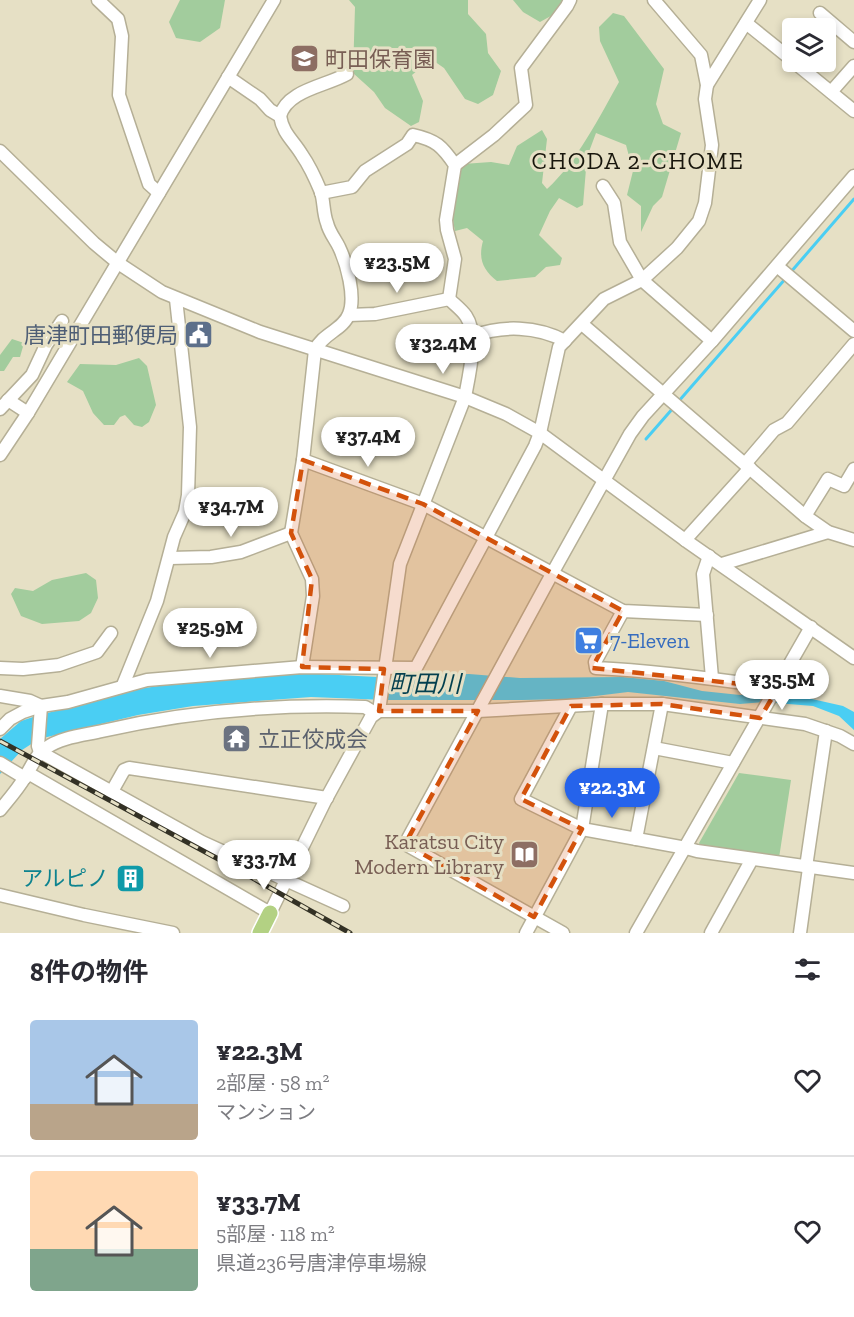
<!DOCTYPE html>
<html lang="ja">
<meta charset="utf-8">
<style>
:root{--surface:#fff;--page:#f7f7f7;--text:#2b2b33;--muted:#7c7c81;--line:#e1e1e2;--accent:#2563eb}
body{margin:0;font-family:"Zilla Slab","Noto Sans JP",serif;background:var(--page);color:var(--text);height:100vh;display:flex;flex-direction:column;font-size:22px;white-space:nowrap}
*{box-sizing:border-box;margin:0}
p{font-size:20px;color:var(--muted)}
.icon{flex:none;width:33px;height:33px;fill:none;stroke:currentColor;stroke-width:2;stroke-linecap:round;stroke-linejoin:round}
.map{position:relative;height:933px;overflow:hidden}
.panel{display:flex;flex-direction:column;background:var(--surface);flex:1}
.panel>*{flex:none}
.controls{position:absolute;left:782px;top:18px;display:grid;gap:12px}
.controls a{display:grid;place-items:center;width:54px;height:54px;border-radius:6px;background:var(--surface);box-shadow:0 3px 9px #0003;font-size:30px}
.price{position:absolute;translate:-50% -51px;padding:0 14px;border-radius:21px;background:#fff;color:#222;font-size:20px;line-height:39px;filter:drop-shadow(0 2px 3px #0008)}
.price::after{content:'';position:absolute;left:50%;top:36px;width:18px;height:14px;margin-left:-9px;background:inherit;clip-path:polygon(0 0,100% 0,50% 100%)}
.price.on{background:var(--accent);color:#fff}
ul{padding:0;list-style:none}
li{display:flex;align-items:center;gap:18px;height:150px;padding:0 30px}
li+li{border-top:2px solid var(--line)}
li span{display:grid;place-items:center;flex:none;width:168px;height:120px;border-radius:6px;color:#555}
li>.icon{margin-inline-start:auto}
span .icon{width:72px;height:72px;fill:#fffc;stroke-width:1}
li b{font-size:26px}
h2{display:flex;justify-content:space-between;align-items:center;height:72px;padding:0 30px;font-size:26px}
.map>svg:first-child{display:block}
.green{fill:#a2cc9d}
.water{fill:#4acef3}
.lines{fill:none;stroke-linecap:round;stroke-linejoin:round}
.stream{stroke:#4acef3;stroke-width:3}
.minor-casing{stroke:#b5af96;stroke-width:15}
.major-casing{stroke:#fff;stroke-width:18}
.minor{stroke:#fff;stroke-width:12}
.major{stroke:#b3d183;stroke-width:15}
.rail-casing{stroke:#333125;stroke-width:5}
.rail{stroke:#e6e0c5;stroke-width:3;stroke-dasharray:9;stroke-linecap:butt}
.marked{fill:#d3520c;fill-opacity:0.2;stroke:#d3520c;stroke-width:4.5;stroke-dasharray:12 8;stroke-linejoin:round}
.labels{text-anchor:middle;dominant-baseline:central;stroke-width:6;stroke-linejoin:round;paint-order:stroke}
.education-label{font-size:22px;fill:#785e54;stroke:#e6e0c5;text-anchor:start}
.service-label{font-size:22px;fill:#4e5e75;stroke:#e6e0c5;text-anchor:end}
.shop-label{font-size:22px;fill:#366cbe;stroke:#e6e0c5;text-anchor:start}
.worship-label{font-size:22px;fill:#5b616d;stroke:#e6e0c5;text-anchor:start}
.culture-label{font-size:22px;fill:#0d838f;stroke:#e6e0c5;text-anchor:end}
.neighbourhood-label{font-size:24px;letter-spacing:1.5px;fill:#18160c;stroke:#e6e0c5}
.water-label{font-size:24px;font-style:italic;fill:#023f4e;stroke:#e6e0c5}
</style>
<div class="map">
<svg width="854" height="933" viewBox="0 0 854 933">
<rect width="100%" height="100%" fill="#e6e0c5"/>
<!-- green -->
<g class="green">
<polygon points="180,0 225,0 220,28 200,42 176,38 169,22"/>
<polygon points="349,0 468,0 468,14 486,34 488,53 501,71 493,95 478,104 465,99 444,68 431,59 412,75 423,101 419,122 411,126 385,108 374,92 353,73 355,7"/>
<polygon points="513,0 565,0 558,12 540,22 523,12"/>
<path d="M613,13L624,16L664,69L656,104L663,124L681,133L662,197L653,206L641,232V206L627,195L633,171L626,145L596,133L587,157L583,205L577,208L559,198L550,211L539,235L562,258L560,265L546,267L535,277L497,281C483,270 478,259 483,241L467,228L455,231C450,209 452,184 463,164L491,162L509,165L517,146L542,130L547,139L542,183L547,189C576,163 600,116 619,82L600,41L599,27Z"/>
<polygon points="12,339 24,343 20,357 13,357 4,371 0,371 0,355"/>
<polygon points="139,358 147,366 156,405 149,422 142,427 134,425 125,415 120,417 114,425 104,425 93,413 83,391 67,382 80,364 116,365"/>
<polygon points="86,573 96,580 98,598 91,613 79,621 42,624 21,616 11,594 15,588 33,591 52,580"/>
<polygon points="739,773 791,780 779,858 701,847 699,843"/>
</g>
<!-- water -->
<polygon class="water" points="300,673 377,677 469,674 520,678 623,677 664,681 702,691 740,695 769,693 812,699 843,706 854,712 854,730 839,716 813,706 764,702 740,704 628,692 571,699 522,700 386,700 311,697 193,706 138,715 39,739 22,750 0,774 0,739 21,721 33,717 131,690 172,684"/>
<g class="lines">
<!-- stream -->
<g class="stream">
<polyline points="790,273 854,199"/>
<polyline points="678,402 786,278"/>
<polyline points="646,439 674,407"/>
</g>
<defs>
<g id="minor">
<polyline points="98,0 118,19 122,36 119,95 149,184 159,193"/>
<polyline points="820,13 854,42"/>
<polyline points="746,23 792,60"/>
<polyline points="794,62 854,111"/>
<path d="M228,77L260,99L270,110L280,116C283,134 293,140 302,155C309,165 316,180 321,192C324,201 323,213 327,223C329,232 335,239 339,247C347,264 356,297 349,314C343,330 323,333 315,350L303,460L291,533L312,579L313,596L302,667"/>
<polyline points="707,85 760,0"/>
<polyline points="831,92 854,66"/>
<path d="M280,116C287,90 326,86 347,74"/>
<polyline points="0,151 94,243 118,263 162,292 260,332 465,397 506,414 540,433 685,540 854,658"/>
<polyline points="455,165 494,135 526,105 521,68 567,6 570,0"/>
<polyline points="603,186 614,203 620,242 642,280 712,341"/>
<path d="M321,193L352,187L365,171L407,144L413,135C436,140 442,146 455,165L446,220L447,230L455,259L449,299"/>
<polyline points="777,266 854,331"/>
<polyline points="349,315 375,314 449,299"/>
<polyline points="582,324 805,516 828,532 854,540"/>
<path d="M473,336C502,325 537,326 565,341"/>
<polyline points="8,400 28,413"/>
<polyline points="0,409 32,375 46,345 62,321"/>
<polyline points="0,455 28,413 274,0"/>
<polyline points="303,460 423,504 623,611 707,615"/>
<polyline points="745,464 774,430 787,423 854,344"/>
<polyline points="805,516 828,479 844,486 854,469"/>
<polyline points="685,540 750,468"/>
<polyline points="709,556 703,574 712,678"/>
<polyline points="170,558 211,557 241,552 291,533"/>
<polyline points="722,564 828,532"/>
<path d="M623,611L595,662L596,668C657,671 717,679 778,688"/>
<polyline points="0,668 23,669 59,665 97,652 111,633"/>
<polyline points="123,685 157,601 174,537 185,512 188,495 190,427 176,299"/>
<polyline points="0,696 30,701 41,706"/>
<polyline points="41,706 38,746 40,752 202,842 343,906"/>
<polyline points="571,706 521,799 582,829 686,848 697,851 854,873"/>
<path d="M379,711L400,564L465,397C469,375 479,335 466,316C462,310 454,304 449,299"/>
<polyline points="0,729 10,719 23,712 41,706 68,702 147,680 302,667 416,668 535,446 540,433 559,347 604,299 642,280 677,248 699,221 705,203 712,145 705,99 707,85 701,55 654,0"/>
<polyline points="654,748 733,763"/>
<polyline points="0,763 25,778"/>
<polyline points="28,773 270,913 325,801 371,717 379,711 478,711 602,704 662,704 805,724 840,736 854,744"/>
<polyline points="111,793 124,770 129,768 327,798"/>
<path d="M0,810C9,799 18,789 25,777C31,768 36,754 46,748C61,737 85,735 102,731C189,711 276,704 365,707L375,713"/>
<polyline points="636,839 662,704"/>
<polyline points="806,867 826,731"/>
<polyline points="0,895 84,915 173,933"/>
<polyline points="526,933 582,829 602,704"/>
<polyline points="563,933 405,844 553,572 630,434 643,416 712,341 854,176"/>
<polyline points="636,933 811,627"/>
<polyline points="711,933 752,859"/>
<polyline points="800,933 809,868"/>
</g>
<polyline id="major" points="260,933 270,913"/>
</defs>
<!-- minor casing -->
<use href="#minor" class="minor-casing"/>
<!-- major casing -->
<use href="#major" class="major-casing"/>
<!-- minor -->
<use href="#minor" class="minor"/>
<!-- major -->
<use href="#major" class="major"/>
<defs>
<polyline id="rail" points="0,741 233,867 350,933"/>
</defs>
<!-- rail casing -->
<use href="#rail" class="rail-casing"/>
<!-- rail -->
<use href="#rail" class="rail"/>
</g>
<!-- marked area -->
<path class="marked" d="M303,460L423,504L623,611L592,668L778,688L760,718L662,704L571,706L521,799L582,829L534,917L405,844L478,711H379L384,669L302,667L312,579L291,533Z"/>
<!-- icons -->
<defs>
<symbol id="school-square" viewBox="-11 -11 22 22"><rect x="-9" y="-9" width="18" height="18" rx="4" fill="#8d6e63" stroke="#e6e0c5"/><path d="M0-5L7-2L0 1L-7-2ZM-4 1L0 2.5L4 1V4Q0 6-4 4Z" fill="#fff"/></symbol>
<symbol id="civic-square" viewBox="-11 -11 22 22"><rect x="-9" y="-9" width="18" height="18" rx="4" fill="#5c6f8a" stroke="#e6e0c5"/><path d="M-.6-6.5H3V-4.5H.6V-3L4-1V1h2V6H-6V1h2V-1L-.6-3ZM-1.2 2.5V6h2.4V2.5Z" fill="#fff"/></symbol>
<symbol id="supermarket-square" viewBox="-11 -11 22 22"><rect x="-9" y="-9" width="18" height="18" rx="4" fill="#3f7fe0" stroke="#e6e0c5"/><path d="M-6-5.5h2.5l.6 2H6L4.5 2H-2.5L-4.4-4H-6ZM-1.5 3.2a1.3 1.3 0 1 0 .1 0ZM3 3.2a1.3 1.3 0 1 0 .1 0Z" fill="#fff"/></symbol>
<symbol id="temple-square" viewBox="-11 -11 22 22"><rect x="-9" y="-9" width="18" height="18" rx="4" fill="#6b7280" stroke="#e6e0c5"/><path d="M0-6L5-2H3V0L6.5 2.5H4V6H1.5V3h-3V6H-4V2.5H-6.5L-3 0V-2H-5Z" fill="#fff"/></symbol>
<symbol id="library-square" viewBox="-11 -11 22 22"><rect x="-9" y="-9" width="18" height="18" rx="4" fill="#8d6e63" stroke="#e6e0c5"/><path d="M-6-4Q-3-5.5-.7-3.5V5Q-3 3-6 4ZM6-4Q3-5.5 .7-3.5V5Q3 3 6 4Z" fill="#fff"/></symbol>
<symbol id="building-square" viewBox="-11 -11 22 22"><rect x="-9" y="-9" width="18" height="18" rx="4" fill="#0f9aa8" stroke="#e6e0c5"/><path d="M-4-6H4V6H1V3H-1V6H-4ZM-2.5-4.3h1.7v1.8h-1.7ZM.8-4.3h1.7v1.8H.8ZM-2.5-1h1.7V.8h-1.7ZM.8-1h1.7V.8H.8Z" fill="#fff"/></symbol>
</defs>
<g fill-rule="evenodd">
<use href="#school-square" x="288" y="42" width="33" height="33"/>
<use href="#civic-square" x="182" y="318" width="33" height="33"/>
<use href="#supermarket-square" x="572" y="624" width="33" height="33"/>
<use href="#temple-square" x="220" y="722" width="33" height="33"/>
<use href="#library-square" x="508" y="838" width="33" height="33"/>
<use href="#building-square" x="114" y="862" width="33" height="33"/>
</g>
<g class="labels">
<!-- education labels -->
<g class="education-label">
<text x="325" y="59">町田保育園</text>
<text x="504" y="841" text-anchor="end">Karatsu City<tspan x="504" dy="25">Modern Library</tspan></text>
</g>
<!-- service labels -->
<g class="service-label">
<text x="178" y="335">唐津町田郵便局</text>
</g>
<!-- shop labels -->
<g class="shop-label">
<text x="610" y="640">7-Eleven</text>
</g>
<!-- worship labels -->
<g class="worship-label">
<text x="258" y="739">立正佼成会</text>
</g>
<!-- culture labels -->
<g class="culture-label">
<text x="109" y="878">アルピノ</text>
</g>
<!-- neighbourhood labels -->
<g class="neighbourhood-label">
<text x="638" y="160">CHODA 2-CHOME</text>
</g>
<!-- water labels -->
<g class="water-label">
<text x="425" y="683">町田川</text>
</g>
</g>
</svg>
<div class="controls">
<a><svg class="icon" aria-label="layers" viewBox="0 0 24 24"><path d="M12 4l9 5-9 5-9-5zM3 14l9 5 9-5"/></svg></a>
</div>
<b class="price" style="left:397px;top:294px">¥23.5M</b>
<b class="price" style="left:443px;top:375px">¥32.4M</b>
<b class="price" style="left:368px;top:468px">¥37.4M</b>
<b class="price" style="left:231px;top:538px">¥34.7M</b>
<b class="price" style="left:210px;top:659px">¥25.9M</b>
<b class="price" style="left:782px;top:711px">¥35.5M</b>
<b class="price on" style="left:612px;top:819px">¥22.3M</b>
<b class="price" style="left:264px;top:891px">¥33.7M</b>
</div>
<section class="panel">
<h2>8件の物件<svg class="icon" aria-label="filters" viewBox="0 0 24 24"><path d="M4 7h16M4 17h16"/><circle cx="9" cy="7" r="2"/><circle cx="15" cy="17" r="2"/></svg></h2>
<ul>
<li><span style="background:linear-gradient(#a9c7e8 70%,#b9a48a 0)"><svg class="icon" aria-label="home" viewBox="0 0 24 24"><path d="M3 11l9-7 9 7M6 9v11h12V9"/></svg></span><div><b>¥22.3M</b><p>2部屋 · 58 m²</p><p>マンション</p></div><svg class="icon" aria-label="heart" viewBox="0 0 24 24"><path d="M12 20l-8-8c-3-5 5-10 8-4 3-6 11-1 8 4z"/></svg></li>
<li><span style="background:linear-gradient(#ffd9b3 65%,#7fa58c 0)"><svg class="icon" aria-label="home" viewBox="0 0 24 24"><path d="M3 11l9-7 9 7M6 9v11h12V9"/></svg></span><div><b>¥33.7M</b><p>5部屋 · 118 m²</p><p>県道236号唐津停車場線</p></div><svg class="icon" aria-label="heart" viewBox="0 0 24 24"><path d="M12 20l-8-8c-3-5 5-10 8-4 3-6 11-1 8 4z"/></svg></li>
</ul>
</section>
